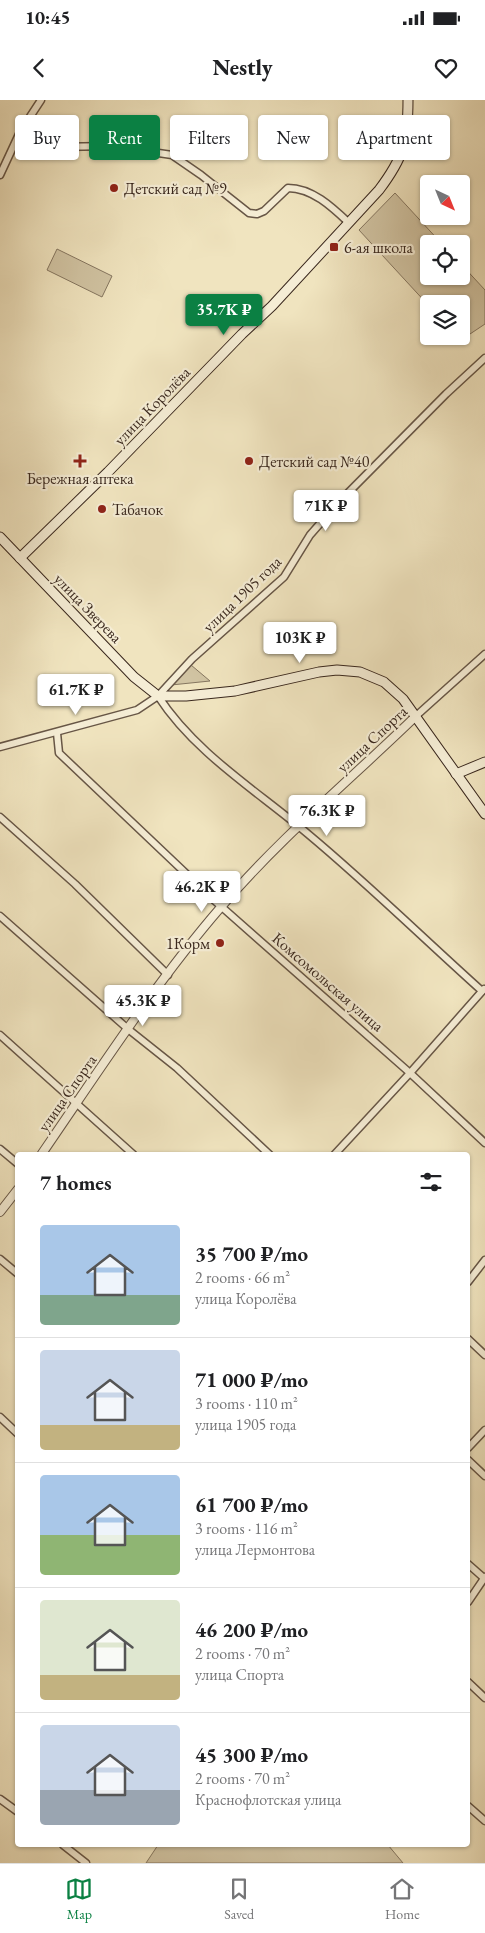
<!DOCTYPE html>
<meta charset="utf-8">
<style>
:root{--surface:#fff;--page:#f6f6f6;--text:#202124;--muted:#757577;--line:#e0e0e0;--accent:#0b8043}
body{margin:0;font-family:"EB Garamond",serif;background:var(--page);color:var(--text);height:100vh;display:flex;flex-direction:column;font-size:19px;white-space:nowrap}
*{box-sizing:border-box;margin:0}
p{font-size:16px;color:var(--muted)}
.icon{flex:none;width:28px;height:28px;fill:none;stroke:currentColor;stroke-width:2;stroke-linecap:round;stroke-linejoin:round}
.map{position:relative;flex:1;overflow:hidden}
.panel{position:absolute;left:15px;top:1052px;width:455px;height:695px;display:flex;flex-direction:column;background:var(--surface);border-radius:5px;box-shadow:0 1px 4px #0004}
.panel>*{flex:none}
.guide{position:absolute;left:15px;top:15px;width:455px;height:45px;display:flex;gap:10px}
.needle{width:32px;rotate:137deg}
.fabs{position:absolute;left:420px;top:75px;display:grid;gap:10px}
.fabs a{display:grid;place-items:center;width:50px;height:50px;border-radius:5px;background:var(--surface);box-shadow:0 1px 4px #0004;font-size:25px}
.price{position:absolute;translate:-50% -42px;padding:0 11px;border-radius:5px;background:#fff;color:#222;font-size:16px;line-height:32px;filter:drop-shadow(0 1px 2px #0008)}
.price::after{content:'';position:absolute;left:50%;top:30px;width:15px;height:11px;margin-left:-8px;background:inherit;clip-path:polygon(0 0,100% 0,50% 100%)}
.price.selected{background:var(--accent);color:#fff}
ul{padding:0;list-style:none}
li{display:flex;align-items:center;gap:15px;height:125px;padding:0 25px}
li+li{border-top:1px solid var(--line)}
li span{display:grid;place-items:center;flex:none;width:140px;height:100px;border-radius:5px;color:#555}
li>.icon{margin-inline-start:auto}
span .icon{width:60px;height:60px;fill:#fffc;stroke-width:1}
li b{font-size:21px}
h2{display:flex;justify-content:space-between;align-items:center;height:60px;padding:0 25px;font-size:21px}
.chip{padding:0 18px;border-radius:5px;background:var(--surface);box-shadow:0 1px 4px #0004;font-size:18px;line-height:45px}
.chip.selected{background:var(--accent);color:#fff}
.status{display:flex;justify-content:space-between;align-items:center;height:35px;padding:0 25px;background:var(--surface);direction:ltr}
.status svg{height:14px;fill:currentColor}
header{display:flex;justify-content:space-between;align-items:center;height:65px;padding:0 25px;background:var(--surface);font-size:22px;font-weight:800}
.tabs{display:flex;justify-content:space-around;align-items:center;height:70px;border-top:1px solid var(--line);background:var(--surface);font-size:14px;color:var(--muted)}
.tabs a{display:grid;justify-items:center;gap:2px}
.tabs .selected{color:var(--accent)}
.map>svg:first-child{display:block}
.green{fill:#d1c4a3;stroke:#857660}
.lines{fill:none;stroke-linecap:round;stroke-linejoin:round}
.minor-casing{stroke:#675646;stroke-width:9}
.tertiary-casing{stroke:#675646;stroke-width:10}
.secondary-casing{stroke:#39271d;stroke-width:11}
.minor{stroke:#f5edd5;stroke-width:6}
.tertiary{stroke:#f5edd5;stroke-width:8}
.secondary{stroke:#f5edd5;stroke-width:9}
.poi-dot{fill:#8f2418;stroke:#f5edd5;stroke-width:2}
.labels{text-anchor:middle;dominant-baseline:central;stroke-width:4.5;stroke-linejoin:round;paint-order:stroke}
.poi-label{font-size:16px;fill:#39271d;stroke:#f5edd5;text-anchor:start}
.street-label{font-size:16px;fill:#39271d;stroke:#f5edd5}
</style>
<div class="status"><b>10:45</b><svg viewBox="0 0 49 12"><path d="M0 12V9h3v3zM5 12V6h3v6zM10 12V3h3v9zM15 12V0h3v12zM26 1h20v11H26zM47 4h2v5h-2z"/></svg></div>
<header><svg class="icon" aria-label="back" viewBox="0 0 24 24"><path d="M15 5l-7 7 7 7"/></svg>Nestly<svg class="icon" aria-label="heart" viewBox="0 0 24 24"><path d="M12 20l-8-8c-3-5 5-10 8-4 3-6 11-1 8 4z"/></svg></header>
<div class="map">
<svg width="485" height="1763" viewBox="0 0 485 1763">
<rect width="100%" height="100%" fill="#f0e4bf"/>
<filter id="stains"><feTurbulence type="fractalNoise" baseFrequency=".004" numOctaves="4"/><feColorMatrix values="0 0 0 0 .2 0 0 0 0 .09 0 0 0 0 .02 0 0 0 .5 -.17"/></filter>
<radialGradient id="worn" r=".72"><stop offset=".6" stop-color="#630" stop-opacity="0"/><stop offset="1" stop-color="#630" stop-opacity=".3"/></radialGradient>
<!-- green -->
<g class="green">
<polygon points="395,93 442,144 429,144 429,176 461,176 461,164 485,190 485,224 470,234 461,233 461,204 429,204 429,206 359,130"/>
<polygon points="57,149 112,176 102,197 47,170"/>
<polygon points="191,565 210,581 171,585"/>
<polygon points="158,1745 388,1745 403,1763 146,1763"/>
</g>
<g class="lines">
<defs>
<g id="minor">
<path d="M20,32L55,47L111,46L172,55L201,75L249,113L257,114L264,111L288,88C312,88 332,107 349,123"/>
<polyline points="0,75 20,32 41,0"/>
<path d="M158,596C195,653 256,690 308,734C368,784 424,839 482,891"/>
<polyline points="416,616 485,554"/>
<polyline points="57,633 59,653 215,801 410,973 485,1043"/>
<polyline points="0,647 137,610 158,596 192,559 284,477 310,435 339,402 446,294 485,258"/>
<polyline points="0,717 75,784 168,875"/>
<polyline points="0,816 128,929 177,968 270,1055"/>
<polyline points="0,935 134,1055"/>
<polyline points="0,1049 18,1064"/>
<polyline points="334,1055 410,973 484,889"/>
<polyline points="0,1159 18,1174"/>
<polyline points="468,1182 485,1160"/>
<polyline points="468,1239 485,1255"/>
<polyline points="0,1317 18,1334"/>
<polyline points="468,1348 485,1330"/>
<polyline points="468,1360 485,1376"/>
<polyline points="468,1464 485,1479"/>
<polyline points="468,1502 485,1477"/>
<polyline points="468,1582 485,1598"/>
<polyline points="0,1699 18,1712"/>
<polyline points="468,1706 485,1721"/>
<polyline points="63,1745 86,1763"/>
</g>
<g id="tertiary">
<path d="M41,1055C98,972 156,882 221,807C280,738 351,679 416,616"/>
<polyline points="0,1112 18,1089"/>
</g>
<g id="secondary">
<polyline points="0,437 134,577 158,596 186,596 235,591 319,572 337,570 360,572 384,582 403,599 485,714"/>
<path d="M20,458L108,372L242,234L272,206L379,90C404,57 408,41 408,0"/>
<polyline points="456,674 485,662"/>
</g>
</defs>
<!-- minor casing -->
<use href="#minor" class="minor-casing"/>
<!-- tertiary casing -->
<use href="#tertiary" class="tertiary-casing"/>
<!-- secondary casing -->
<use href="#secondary" class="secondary-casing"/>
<!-- minor -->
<use href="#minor" class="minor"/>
<!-- tertiary -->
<use href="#tertiary" class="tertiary"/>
<!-- secondary -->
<use href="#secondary" class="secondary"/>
</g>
<!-- markers -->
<g class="poi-dot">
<circle cx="114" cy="88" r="5"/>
<rect x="329" y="142" width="10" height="10" rx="2.5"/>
<path d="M77.5 353.5h5v5h5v5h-5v5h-5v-5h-5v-5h5z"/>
<circle cx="249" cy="361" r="5"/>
<circle cx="102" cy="409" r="5"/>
<circle cx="220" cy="843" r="5"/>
</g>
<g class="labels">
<!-- poi labels -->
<g class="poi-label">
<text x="124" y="88">Детский сад №9</text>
<text x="344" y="147">6-ая школа</text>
<text x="259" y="361">Детский сад №40</text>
<text x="80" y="378" text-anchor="middle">Бережная аптека</text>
<text x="112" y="409">Табачок</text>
<text x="210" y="843" text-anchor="end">1Корм</text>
</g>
<!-- street labels -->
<g class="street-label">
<text transform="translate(152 306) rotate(-46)">улица Королёва</text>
<text transform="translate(242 494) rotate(-44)">улица 1905 года</text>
<text transform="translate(88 508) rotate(46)">улица Зверева</text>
<text transform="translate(372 639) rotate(-43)">улица Спорта</text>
<text transform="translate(328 882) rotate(41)">Комсомольская улица</text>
<text transform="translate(67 993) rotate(-55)">улица Спорта</text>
</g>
</g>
<rect width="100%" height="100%" filter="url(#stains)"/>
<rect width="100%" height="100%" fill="url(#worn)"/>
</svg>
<div class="fabs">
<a><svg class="needle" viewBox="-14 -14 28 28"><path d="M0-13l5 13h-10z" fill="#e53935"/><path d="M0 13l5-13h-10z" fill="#757577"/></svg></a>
<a><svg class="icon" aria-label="locate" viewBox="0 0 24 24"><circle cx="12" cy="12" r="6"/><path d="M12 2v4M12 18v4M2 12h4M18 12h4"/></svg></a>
<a><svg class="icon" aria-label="layers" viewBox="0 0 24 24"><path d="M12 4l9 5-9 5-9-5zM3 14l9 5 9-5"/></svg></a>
</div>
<b class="price selected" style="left:224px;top:236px">35.7K ₽</b>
<b class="price" style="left:326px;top:432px">71K ₽</b>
<b class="price" style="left:300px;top:564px">103K ₽</b>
<b class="price" style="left:76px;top:616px">61.7K ₽</b>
<b class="price" style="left:327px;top:737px">76.3K ₽</b>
<b class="price" style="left:202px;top:813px">46.2K ₽</b>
<b class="price" style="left:143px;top:927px">45.3K ₽</b>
<div class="guide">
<a class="chip">Buy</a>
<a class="chip selected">Rent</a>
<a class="chip">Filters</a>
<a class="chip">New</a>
<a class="chip">Apartment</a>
</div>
<section class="panel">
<h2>7 homes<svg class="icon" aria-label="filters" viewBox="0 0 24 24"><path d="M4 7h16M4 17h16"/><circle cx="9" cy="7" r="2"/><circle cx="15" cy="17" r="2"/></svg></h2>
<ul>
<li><span style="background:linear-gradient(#a9c7e8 70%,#7fa58c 0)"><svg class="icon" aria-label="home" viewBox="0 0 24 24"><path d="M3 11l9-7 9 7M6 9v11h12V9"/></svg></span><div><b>35 700 ₽/mo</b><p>2 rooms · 66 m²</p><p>улица Королёва</p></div></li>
<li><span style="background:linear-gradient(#c9d6e8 75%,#c2b280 0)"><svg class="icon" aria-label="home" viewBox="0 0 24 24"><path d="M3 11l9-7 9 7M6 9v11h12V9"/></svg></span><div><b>71 000 ₽/mo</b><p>3 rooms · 110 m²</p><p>улица 1905 года</p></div></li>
<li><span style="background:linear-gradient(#a9c7e8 60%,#8fb573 0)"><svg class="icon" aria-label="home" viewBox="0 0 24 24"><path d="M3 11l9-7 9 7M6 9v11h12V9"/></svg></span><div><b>61 700 ₽/mo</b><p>3 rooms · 116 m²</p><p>улица Лермонтова</p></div></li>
<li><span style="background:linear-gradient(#dfe7d0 75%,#c2b280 0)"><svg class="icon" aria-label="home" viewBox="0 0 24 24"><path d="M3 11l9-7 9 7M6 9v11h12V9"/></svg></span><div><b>46 200 ₽/mo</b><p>2 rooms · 70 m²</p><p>улица Спорта</p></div></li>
<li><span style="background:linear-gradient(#c9d6e8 65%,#9aa5b1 0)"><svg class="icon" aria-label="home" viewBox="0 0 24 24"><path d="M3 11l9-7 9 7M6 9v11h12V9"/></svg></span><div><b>45 300 ₽/mo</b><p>2 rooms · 70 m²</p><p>Краснофлотская улица</p></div></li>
</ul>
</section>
</div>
<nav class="tabs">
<a class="selected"><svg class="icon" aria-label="map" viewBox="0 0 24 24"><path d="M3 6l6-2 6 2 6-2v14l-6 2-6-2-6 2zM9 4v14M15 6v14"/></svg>Map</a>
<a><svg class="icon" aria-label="saved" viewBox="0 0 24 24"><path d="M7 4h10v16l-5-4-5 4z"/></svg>Saved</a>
<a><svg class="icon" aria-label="home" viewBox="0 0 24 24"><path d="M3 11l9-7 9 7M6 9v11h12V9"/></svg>Home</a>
</nav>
